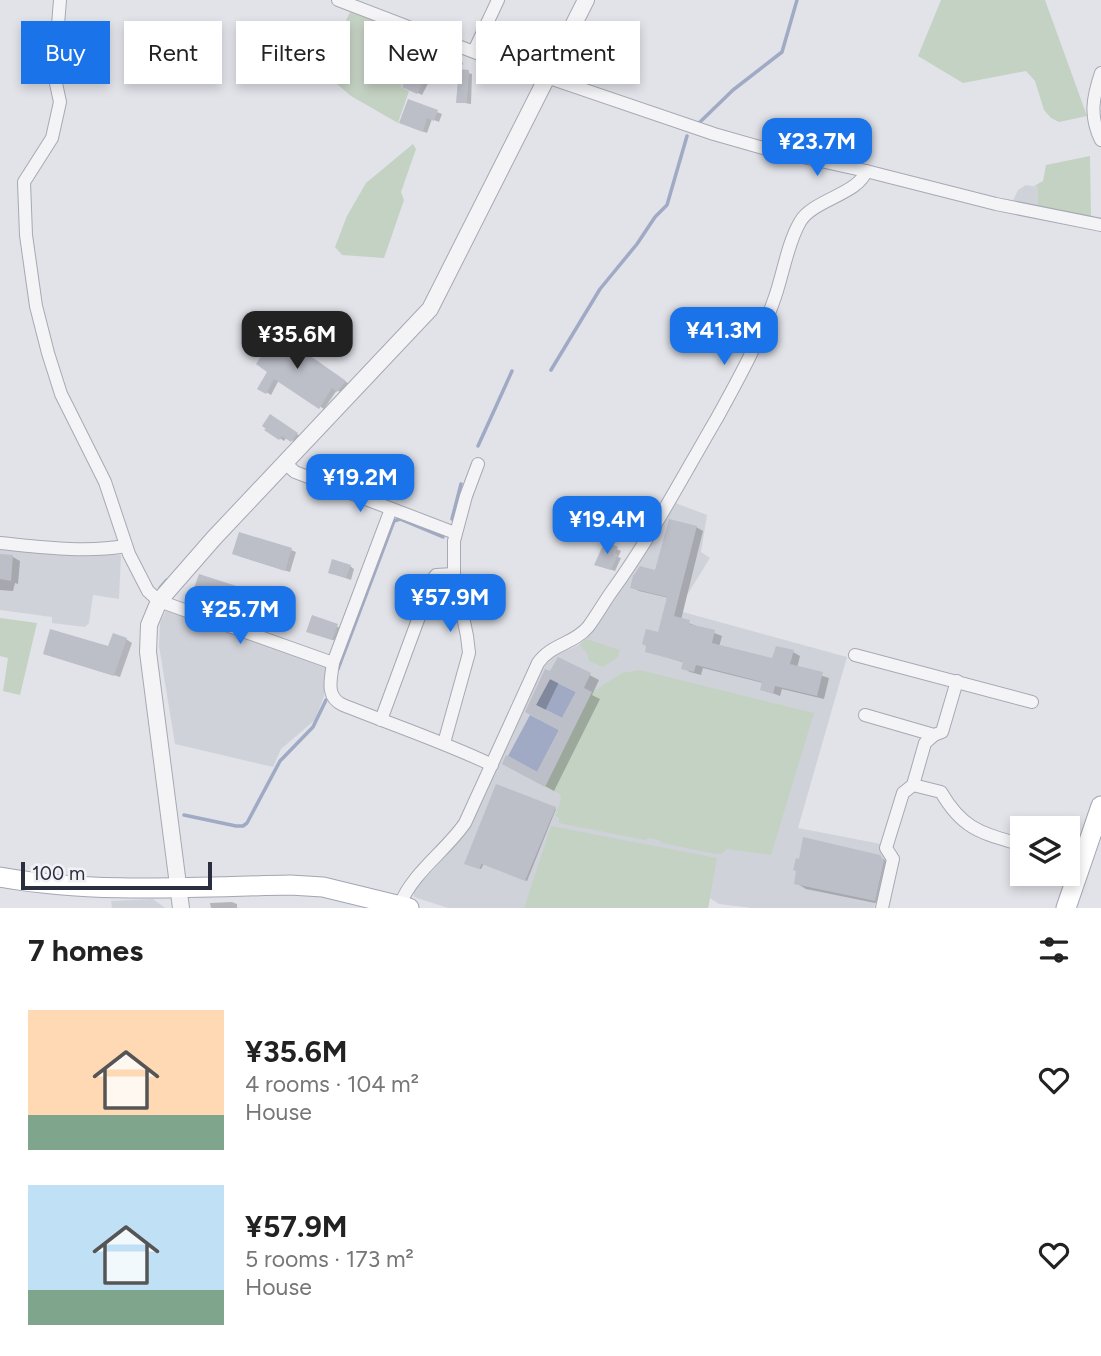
<!DOCTYPE html>
<meta charset="utf-8">
<style>
:root{--surface:#fff;--page:#f2f2f2;--text:#222;--muted:#767676;--accent:#1a73e8}
body{margin:0;font-family:Figtree,sans-serif;background:var(--page);color:var(--text);height:100vh;display:flex;flex-direction:column;font-size:26px;white-space:nowrap}
*{box-sizing:border-box;margin:0}
p{font-size:23px;color:var(--muted)}
.icon{flex:none;width:38px;height:38px;fill:none;stroke:currentColor;stroke-width:2;stroke-linecap:round;stroke-linejoin:round}
.map{position:relative;height:908px;overflow:hidden}
.panel{display:flex;flex-direction:column;background:var(--surface);flex:1}
.panel>*{flex:none}
.top-card{position:absolute;left:21px;top:21px;width:700px;height:63px;display:flex;gap:14px}
.buttons{position:absolute;left:1010px;top:816px;display:grid;gap:14px}
.buttons a{display:grid;place-items:center;width:70px;height:70px;border-radius:0px;background:var(--surface);box-shadow:0 4px 10px #0003;font-size:35px}
.scale{position:absolute;left:21px;bottom:18px;width:191px;box-sizing:border-box;padding-left:7px;border:4px solid #2b2e3f;border-top:0;font-size:19px;line-height:24px;white-space:nowrap;color:#2b2e3f;-webkit-text-stroke:5px #f1f2f6;paint-order:stroke}
.price{position:absolute;translate:-50% -60px;padding:0 16px;border-radius:14px;background:var(--accent);color:#fff;font-size:23px;line-height:46px;filter:drop-shadow(0 2px 4px #0008)}
.price::after{content:'';position:absolute;left:50%;top:42px;width:21px;height:16px;margin-left:-10px;background:inherit;clip-path:polygon(0 0,100% 0,50% 100%)}
.price.current{background:#222;color:#fff}
ul{padding:0;list-style:none}
li{display:flex;align-items:center;gap:21px;height:175px;padding:0 28px}
li span{display:grid;place-items:center;flex:none;width:196px;height:140px;border-radius:0px;color:#555}
li>.icon{margin-inline-start:auto}
span .icon{width:84px;height:84px;fill:#fffc;stroke-width:1}
li b{font-size:30px}
h2{display:flex;justify-content:space-between;align-items:center;height:84px;padding:0 28px;font-size:30px}
.chip{padding:0 24px;border-radius:0px;background:var(--surface);box-shadow:0 4px 10px #0003;font-size:24px;line-height:63px}
.chip.current{background:var(--accent);color:#fff}
.map>svg:first-child{display:block}
.built{fill:#d0d2da}
.green{fill:#c4d2c3}
.water{fill:#a0aac5}
.shadow{fill:#0003;fill-rule:evenodd}
.lines{fill:none;stroke-linecap:round;stroke-linejoin:round}
.stream{stroke:#a0aac5;stroke-width:3.5}
.building{fill:#bcbec8;fill-rule:evenodd}
.minor-casing{stroke:#a7a9b3;stroke-width:14}
.tertiary-casing{stroke:#a7a9b3;stroke-width:18}
.primary-casing{stroke:#a2a5b3;stroke-width:21}
.minor{stroke:#f4f4f7;stroke-width:12}
.tertiary{stroke:#f4f4f7;stroke-width:16}
.primary{stroke:#fff;stroke-width:19}
</style>
<div class="map">
<svg width="1101" height="908" viewBox="0 0 1101 908">
<rect width="100%" height="100%" fill="#e1e3e9"/>
<!-- built -->
<g class="built">
<polygon points="1026,185 1038,187 1038,208 1012,203 1018,190"/>
<polygon points="673,502 707,515 701,552 710,558 687,595 683,612 847,657 798,828 881,844 886,856 874,908 752,908 719,904 710,898 708,908 448,908 414,897 414,888 434,869 465,832 525,704 548,660 553,656 579,645 586,639"/>
<polygon points="0,548 121,555 119,599 93,595 89,623 85,627 52,623 52,617 0,610"/>
<polygon points="167,608 326,667 324,696 315,720 281,749 273,767 175,744 159,646 160,623"/>
<polygon points="153,899 165,908 112,908 111,901"/>
</g>
<!-- green -->
<g class="green">
<polygon points="941,0 1045,0 1087,116 1059,122 1051,118 1044,110 1035,81 1026,71 963,83 918,56"/>
<polygon points="350,12 429,40 423,55 415,53 401,87 409,91 398,123 351,96 323,72"/>
<polygon points="413,144 416,149 401,192 404,200 384,258 342,255 335,247 347,216 366,183"/>
<polygon points="1090,156 1091,217 1038,208 1038,187 1034,186 1043,181 1046,165"/>
<polygon points="0,618 37,623 20,695 3,691 8,658 0,656"/>
<polygon points="586,639 620,650 618,657 603,667 589,661 587,653 579,645"/>
<polygon points="640,670 814,713 771,855 727,849 721,854 716,854 662,843 659,840 648,838 645,840 559,823 559,818 555,816 561,800 560,794 545,787 592,692 622,673"/>
<polygon points="551,826 717,858 708,908 524,908"/>
</g>
<!-- water -->
<g class="water">
<polygon points="550,679 576,692 562,718 536,705"/>
<polygon points="530,715 559,730 537,772 508,756"/>
</g>
<!-- shadow -->
<g class="shadow">
<polygon points="459,61 463,63 460,71 472,74 471,104 458,102 460,81 428,68"/>
<polygon points="412,70 430,80 422,95 404,86"/>
<polygon points="409,101 442,114 439,122 432,119 427,133 406,125"/>
<polygon points="294,346 349,384 342,393 337,390 324,409 279,380 271,395 260,388"/>
<polygon points="270,417 300,436 295,442 287,437 284,441 267,430"/>
<polygon points="696,527 703,531 681,620 722,636 719,647 774,661 793,652 800,656 797,668 829,678 824,699 782,689 780,696 762,689 763,683 703,668 701,675 690,672 683,668 685,663 647,651 660,634 669,598 639,591 632,587 656,572"/>
<polygon points="606,544 621,551 618,557 621,558 615,571 600,566"/>
<polygon points="291,550 296,552 290,572 239,556"/>
<polygon points="0,556 13,557 20,561 18,584 15,583 13,591 0,590"/>
<polygon points="350,566 354,569 351,580 334,574"/>
<polygon points="200,576 265,597 269,599 265,610 218,593 217,596 201,590"/>
<polygon points="313,618 341,628 336,641 312,633"/>
<polygon points="126,639 132,643 120,677 45,653 109,649"/>
<path d="M559,659L599,680L592,695L600,699L554,791L504,763L538,774L562,730L527,711ZM559,682L578,692L563,720L545,711Z"/>
<polygon points="497,786 556,809 527,881 484,863 481,869 467,863"/>
<polygon points="879,857 890,863 885,905 806,889 796,883 800,861"/>
<polygon points="232,902 237,904 237,908 211,908 210,903"/>
</g>
<g class="lines">
<!-- stream -->
<g class="stream">
<polyline points="699,123 733,90 782,52 797,0"/>
<polyline points="551,370 600,289 637,244 655,217 667,205 687,136"/>
<polyline points="478,446 512,371"/>
<polyline points="452,519 461,484"/>
<polyline points="160,588 167,580"/>
<polyline points="338,669 394,521 400,519 443,537"/>
<polyline points="184,815 236,826 243,826 247,823 280,761 313,727 326,700"/>
</g>
</g>
<!-- building -->
<g class="building">
<polygon points="428,48 460,59 456,69 469,70 467,103 456,103 458,79 422,67"/>
<polygon points="411,68 426,76 417,94 402,87"/>
<polygon points="408,99 438,110 434,121 427,118 423,132 399,123"/>
<polygon points="271,331 289,341 346,381 337,392 332,388 319,409 274,379 266,394 257,389 267,372 256,364 268,346 264,343"/>
<polygon points="270,414 298,433 291,442 282,436 279,440 264,430 266,429 262,426"/>
<polygon points="669,519 697,526 674,616 690,620 689,624 715,630 712,643 772,658 776,646 794,650 790,664 823,672 817,696 775,686 773,694 760,690 762,682 696,665 694,672 681,669 683,662 645,652 646,646 642,644 646,629 658,632 667,597 630,588 633,576 640,566 655,570"/>
<polygon points="239,532 292,548 285,571 232,554"/>
<polygon points="605,541 618,547 615,553 618,555 611,570 594,565"/>
<polygon points="0,554 13,555 11,581 0,579"/>
<polygon points="332,559 351,565 346,578 328,573"/>
<polygon points="199,574 265,595 261,609 213,592 212,595 194,588"/>
<polygon points="312,615 338,624 332,640 306,632"/>
<polygon points="50,629 108,646 113,633 127,638 114,676 43,654"/>
<path d="M558,657L591,673L584,688L592,692L545,787L502,764L506,755L537,772L559,730L525,712L545,669L550,671ZM550,679L576,692L562,718L536,705Z"/>
<polygon points="496,784 556,807 525,881 482,864 479,869 464,864"/>
<polygon points="803,837 880,855 884,861 875,901 794,884 796,871 793,870 796,858 799,859"/>
</g>
<g class="lines">
<defs>
<g id="minor">
<polyline points="60,0 54,74 60,102 52,138 24,182 26,235 36,306 48,353 61,394 105,482 129,554 148,591 159,601 333,663"/>
<polyline points="338,0 479,54 714,134 763,148 866,171 996,204 1101,225"/>
<polyline points="474,51 498,0"/>
<path d="M1101,73C1093,97 1089,116 1101,140"/>
<polyline points="286,464 295,472 455,533"/>
<path d="M391,509L333,663C331,679 325,697 343,705C393,725 444,742 492,765"/>
<path d="M0,543C41,547 85,553 126,546"/>
<polyline points="855,655 1032,702"/>
<polyline points="865,715 934,735"/>
<polyline points="381,720 433,579 436,575 454,574"/>
<polyline points="444,743 469,653 467,636 454,574 454,541 466,496 478,464"/>
<path d="M913,785L941,792C963,830 982,833 1022,845"/>
<polyline points="1068,860 1081,864"/>
<path d="M400,905C412,873 446,851 465,823L538,663C551,644 574,644 588,627C597,615 604,602 612,591C651,537 683,476 717,418C738,380 761,338 775,297C783,274 788,242 800,222C812,200 859,194 866,171"/>
<polyline points="882,908 893,859 886,848 903,793 913,785 925,743 934,735 942,732 957,681"/>
</g>
<polyline id="tertiary" points="181,908 148,652 149,625 159,601 214,538 430,309 586,0"/>
<g id="primary">
<path d="M0,877C96,894 193,887 290,885L323,887L409,908"/>
<polyline points="1066,908 1101,806"/>
</g>
</defs>
<!-- minor casing -->
<use href="#minor" class="minor-casing"/>
<!-- tertiary casing -->
<use href="#tertiary" class="tertiary-casing"/>
<!-- primary casing -->
<use href="#primary" class="primary-casing"/>
<!-- minor -->
<use href="#minor" class="minor"/>
<!-- tertiary -->
<use href="#tertiary" class="tertiary"/>
<!-- primary -->
<use href="#primary" class="primary"/>
</g>
</svg>
<div class="buttons">
<a><svg class="icon" aria-label="layers" viewBox="0 0 24 24"><path d="M12 4l9 5-9 5-9-5zM3 14l9 5 9-5"/></svg></a>
</div>
<div class="scale">100 m</div>
<b class="price" style="left:817px;top:178px">¥23.7M</b>
<b class="price" style="left:724px;top:367px">¥41.3M</b>
<b class="price current" style="left:297px;top:371px">¥35.6M</b>
<b class="price" style="left:360px;top:514px">¥19.2M</b>
<b class="price" style="left:607px;top:556px">¥19.4M</b>
<b class="price" style="left:450px;top:634px">¥57.9M</b>
<b class="price" style="left:240px;top:646px">¥25.7M</b>
<div class="top-card">
<a class="chip current">Buy</a>
<a class="chip">Rent</a>
<a class="chip">Filters</a>
<a class="chip">New</a>
<a class="chip">Apartment</a>
</div>
</div>
<section class="panel">
<h2>7 homes<svg class="icon" aria-label="filters" viewBox="0 0 24 24"><path d="M4 7h16M4 17h16"/><circle cx="9" cy="7" r="2"/><circle cx="15" cy="17" r="2"/></svg></h2>
<ul>
<li><span style="background:linear-gradient(#ffd9b3 75%,#7fa58c 0)"><svg class="icon" aria-label="home" viewBox="0 0 24 24"><path d="M3 11l9-7 9 7M6 9v11h12V9"/></svg></span><div><b>¥35.6M</b><p>4 rooms · 104 m²</p><p>House</p></div><svg class="icon" aria-label="heart" viewBox="0 0 24 24"><path d="M12 20l-8-8c-3-5 5-10 8-4 3-6 11-1 8 4z"/></svg></li>
<li><span style="background:linear-gradient(#bfe0f5 75%,#7fa58c 0)"><svg class="icon" aria-label="home" viewBox="0 0 24 24"><path d="M3 11l9-7 9 7M6 9v11h12V9"/></svg></span><div><b>¥57.9M</b><p>5 rooms · 173 m²</p><p>House</p></div><svg class="icon" aria-label="heart" viewBox="0 0 24 24"><path d="M12 20l-8-8c-3-5 5-10 8-4 3-6 11-1 8 4z"/></svg></li>
</ul>
</section>
